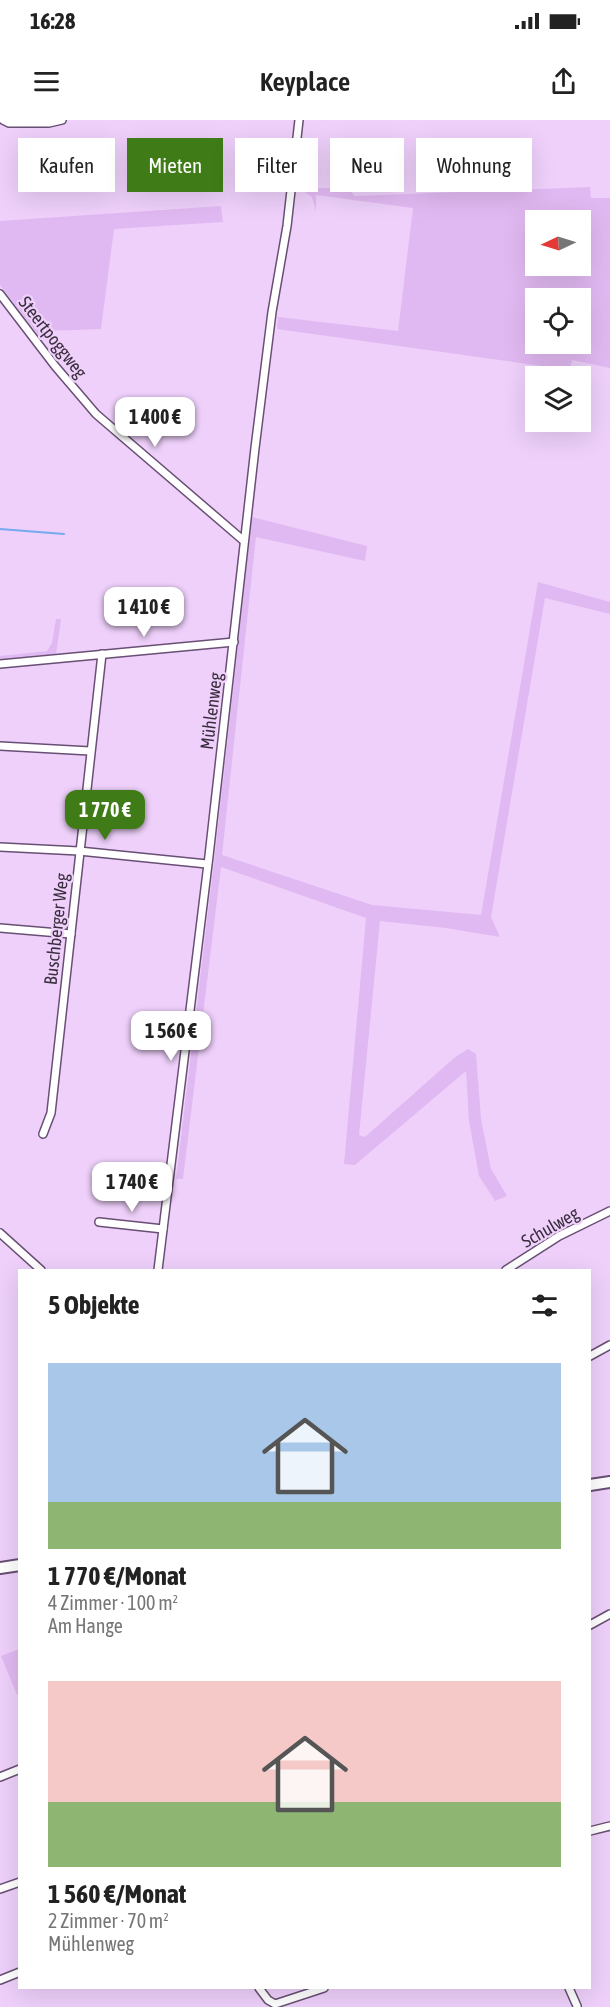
<!DOCTYPE html>
<html lang="de">
<meta charset="utf-8">
<style>
:root{--surface:#fff;--page:#f2f2f2;--text:#222;--muted:#767676;--accent:#3f7b16}
body{margin:0;font-family:"Asap Condensed",sans-serif;background:var(--page);color:var(--text);height:100vh;display:flex;flex-direction:column;font-size:22px;white-space:nowrap}
*{box-sizing:border-box;margin:0}
p{font-size:20px;color:var(--muted)}
.icon{flex:none;width:33px;height:33px;fill:none;stroke:currentColor;stroke-width:2;stroke-linecap:round;stroke-linejoin:round}
.map{position:relative;flex:1;overflow:hidden}
.drawer{position:absolute;left:18px;top:1149px;width:573px;height:720px;display:flex;flex-direction:column;background:var(--surface);border-radius:0px;box-shadow:0 6px 24px #0002}
.drawer>*{flex:none}
.guide{position:absolute;left:18px;top:18px;width:574px;height:54px;display:flex;gap:12px}
.needle{width:39px;rotate:266deg}
.tools{position:absolute;left:525px;top:90px;display:grid;gap:12px}
.tools a{display:grid;place-items:center;width:66px;height:66px;border-radius:0px;background:var(--surface);box-shadow:0 6px 24px #0002;font-size:30px}
.price{position:absolute;translate:-50% -51px;padding:0 14px;border-radius:12px;background:#fff;color:#222;font-size:20px;line-height:39px;filter:drop-shadow(0 2px 3px #0008)}
.price::after{content:'';position:absolute;left:50%;top:36px;width:18px;height:14px;margin-left:-9px;background:inherit;clip-path:polygon(0 0,100% 0,50% 100%)}
.price.active{background:var(--accent);color:#fff}
ul{padding:0;list-style:none}
li{display:grid;align-content:center;gap:12px;height:318px;padding:0 30px}
li span{display:grid;place-items:center;height:186px;border-radius:0px;color:#555}
li>.icon{margin-inline-start:auto}
span .icon{width:108px;height:108px;fill:#fffc;stroke-width:1}
li b{font-size:26px}
h2{display:flex;justify-content:space-between;align-items:center;height:72px;padding:0 30px;font-size:26px}
.tag{padding:0 21px;border-radius:0px;background:var(--surface);box-shadow:0 6px 24px #0002;font-size:21px;line-height:54px}
.tag.active{background:var(--accent);color:#fff}
.status{display:flex;justify-content:space-between;align-items:center;height:42px;padding:0 30px;background:var(--surface);direction:ltr}
.status svg{height:16px;fill:currentColor}
header{display:flex;justify-content:space-between;align-items:center;height:78px;padding:0 30px;background:var(--surface);font-size:27px;font-weight:600}
.map>svg:first-child{display:block}
.green{fill:#e1b9f2;fill-rule:evenodd}
.lines{fill:none;stroke-linecap:round;stroke-linejoin:round}
.stream{stroke:#76aaef;stroke-width:2}
.minor-casing{stroke:#684f73;stroke-width:10}
.secondary-casing{stroke:#684f73;stroke-width:14}
.minor{stroke:#fff;stroke-width:7}
.secondary{stroke:#fff;stroke-width:10}
.labels{text-anchor:middle;dominant-baseline:central;stroke-width:4.5;stroke-linejoin:round;paint-order:stroke}
.street-label{font-size:18px;fill:#3a2e3e;stroke:#eed0fa}
</style>
<div class="status"><b>16:28</b><svg viewBox="0 0 49 12"><path d="M0 12V9h3v3zM5 12V6h3v6zM10 12V3h3v9zM15 12V0h3v12zM26 1h20v11H26zM47 4h2v5h-2z"/></svg></div>
<header><svg class="icon" aria-label="menu" viewBox="0 0 24 24"><path d="M4 6h16M4 12h16M4 18h16"/></svg>Keyplace<svg class="icon" aria-label="share" viewBox="0 0 24 24"><path d="M12 15V3M7 8l5-5 5 5M5 13v7h14v-7"/></svg></header>
<div class="map">
<svg width="610" height="1887" viewBox="0 0 610 1887">
<rect width="100%" height="100%" fill="#eed0fa"/>
<!-- green -->
<g class="green">
<path d="M347,67L355,76L590,67L591,78H610V248L572,240L570,250L277,209L278,197L398,211L413,88L316,75V92L312,77L300,69ZM536,100H580V146H536ZM536,178H580V224H536Z"/>
<polygon points="221,86 223,102 114,109 101,209 46,211 40,217 0,165 0,101"/>
<polygon points="252,397 367,426 365,441 256,417 222,735 372,785 481,795 538,462 610,482 610,494 545,478 491,797 500,817 446,808 380,801 359,1015 365,1017 454,938 468,929 476,934 481,999 491,1049 507,1076 495,1081 479,1056 469,1001 466,951 355,1045 344,1044 366,798 221,747 183,1059 176,1059 215,734"/>
<polygon points="56,499 61,499 56,535 0,541 0,536 47,531 52,523"/>
<polygon points="19,1529 19,1574 17,1575 1,1536"/>
</g>
<g class="lines">
<!-- stream -->
<polyline class="stream" points="0,409 64,414"/>
<defs>
<g id="minor">
<polyline points="3,0 9,3 49,3 62,0"/>
<polyline points="0,174 55,246 96,294 244,421"/>
<polyline points="0,544 234,522"/>
<polyline points="0,626 90,631"/>
<polyline points="0,727 79,731 207,744"/>
<polyline points="0,808 71,814"/>
<polyline points="43,1014 51,993 102,534"/>
<polyline points="99,1102 163,1109"/>
<polyline points="0,1113 41,1150"/>
<polyline points="158,1150 209,736 255,328 272,192 287,106 299,0"/>
<polyline points="506,1150 559,1116 610,1091"/>
<polyline points="590,1236 610,1225"/>
<polyline points="590,1505 610,1494"/>
<polyline points="0,1657 20,1649"/>
<polyline points="590,1711 610,1706"/>
<polyline points="0,1769 20,1762"/>
<polyline points="0,1860 20,1852"/>
<polyline points="259,1868 268,1880 275,1884 324,1868"/>
<polyline points="569,1868 577,1886"/>
</g>
<g id="secondary">
<polyline points="590,1365 610,1362"/>
<polyline points="0,1448 20,1445"/>
</g>
</defs>
<!-- minor casing -->
<use href="#minor" class="minor-casing"/>
<!-- secondary casing -->
<use href="#secondary" class="secondary-casing"/>
<!-- minor -->
<use href="#minor" class="minor"/>
<!-- secondary -->
<use href="#secondary" class="secondary"/>
</g>
<g class="labels">
<!-- street labels -->
<g class="street-label">
<text transform="translate(53 217) rotate(52)">Steertpoggweg</text>
<text transform="translate(211 591) rotate(-83)">Mühlenweg</text>
<text transform="translate(56 809) rotate(-84)">Buschberger Weg</text>
<text transform="translate(550 1107) rotate(-30)">Schulweg</text>
</g>
</g>
</svg>
<div class="tools">
<a><svg class="needle" viewBox="-14 -14 28 28"><path d="M0-13l5 13h-10z" fill="#e53935"/><path d="M0 13l5-13h-10z" fill="#767676"/></svg></a>
<a><svg class="icon" aria-label="locate" viewBox="0 0 24 24"><circle cx="12" cy="12" r="6"/><path d="M12 2v4M12 18v4M2 12h4M18 12h4"/></svg></a>
<a><svg class="icon" aria-label="layers" viewBox="0 0 24 24"><path d="M12 4l9 5-9 5-9-5zM3 14l9 5 9-5"/></svg></a>
</div>
<b class="price" style="left:155px;top:328px">1 400 €</b>
<b class="price" style="left:144px;top:518px">1 410 €</b>
<b class="price active" style="left:105px;top:721px">1 770 €</b>
<b class="price" style="left:171px;top:942px">1 560 €</b>
<b class="price" style="left:132px;top:1093px">1 740 €</b>
<div class="guide">
<a class="tag">Kaufen</a>
<a class="tag active">Mieten</a>
<a class="tag">Filter</a>
<a class="tag">Neu</a>
<a class="tag">Wohnung</a>
</div>
<section class="drawer">
<h2>5 Objekte<svg class="icon" aria-label="filters" viewBox="0 0 24 24"><path d="M4 7h16M4 17h16"/><circle cx="9" cy="7" r="2"/><circle cx="15" cy="17" r="2"/></svg></h2>
<ul>
<li><span style="background:linear-gradient(#a9c7e8 75%,#8fb573 0)"><svg class="icon" aria-label="home" viewBox="0 0 24 24"><path d="M3 11l9-7 9 7M6 9v11h12V9"/></svg></span><div><b>1 770 €/Monat</b><p>4 Zimmer · 100 m²</p><p>Am Hange</p></div></li>
<li><span style="background:linear-gradient(#f6c9c9 65%,#8fb573 0)"><svg class="icon" aria-label="home" viewBox="0 0 24 24"><path d="M3 11l9-7 9 7M6 9v11h12V9"/></svg></span><div><b>1 560 €/Monat</b><p>2 Zimmer · 70 m²</p><p>Mühlenweg</p></div></li>
</ul>
</section>
</div>
